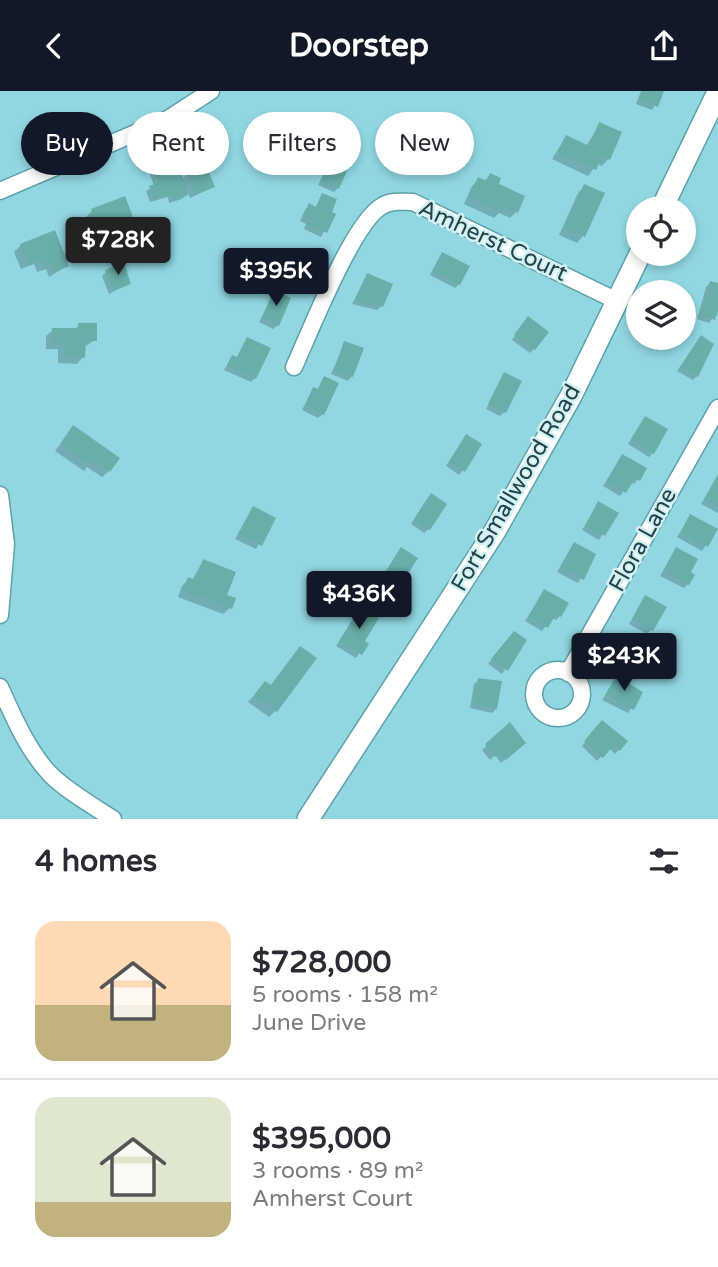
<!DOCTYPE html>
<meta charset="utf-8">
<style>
:root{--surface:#fff;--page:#f7f7f7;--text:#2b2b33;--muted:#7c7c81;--line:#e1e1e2;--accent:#111827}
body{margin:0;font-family:"Varela Round",sans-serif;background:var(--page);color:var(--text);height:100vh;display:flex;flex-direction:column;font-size:26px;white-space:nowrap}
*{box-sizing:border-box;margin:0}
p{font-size:23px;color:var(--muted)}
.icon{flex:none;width:38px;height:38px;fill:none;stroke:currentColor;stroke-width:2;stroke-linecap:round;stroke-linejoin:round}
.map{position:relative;height:728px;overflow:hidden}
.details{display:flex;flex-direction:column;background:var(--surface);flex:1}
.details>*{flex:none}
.top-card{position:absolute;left:21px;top:21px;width:677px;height:63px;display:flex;gap:14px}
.controls{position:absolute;left:626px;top:105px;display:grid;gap:14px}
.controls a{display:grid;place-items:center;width:70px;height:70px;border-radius:50%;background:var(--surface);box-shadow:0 4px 10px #0003;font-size:35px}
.price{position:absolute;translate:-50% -60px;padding:0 16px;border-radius:7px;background:var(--accent);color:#fff;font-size:23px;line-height:46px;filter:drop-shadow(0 2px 4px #0008)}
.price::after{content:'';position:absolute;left:50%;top:42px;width:21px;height:16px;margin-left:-10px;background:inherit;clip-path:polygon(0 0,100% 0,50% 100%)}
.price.current{background:#222;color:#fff}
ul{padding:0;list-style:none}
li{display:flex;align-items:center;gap:21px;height:175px;padding:0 35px}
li+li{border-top:2px solid var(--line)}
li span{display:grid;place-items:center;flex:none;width:196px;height:140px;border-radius:21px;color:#555}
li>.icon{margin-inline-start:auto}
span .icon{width:84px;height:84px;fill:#fffc;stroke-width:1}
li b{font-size:30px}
h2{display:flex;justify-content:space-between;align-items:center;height:84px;padding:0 35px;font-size:30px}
.tag{padding:0 24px;border-radius:32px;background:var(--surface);box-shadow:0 4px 10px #0003;font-size:24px;line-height:63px}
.tag.current{background:var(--accent);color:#fff}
header{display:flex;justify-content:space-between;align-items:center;height:91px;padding:0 35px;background:var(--accent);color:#fff;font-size:32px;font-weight:800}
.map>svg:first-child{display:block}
.shadow{fill:#0003}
.building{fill:#69afa8}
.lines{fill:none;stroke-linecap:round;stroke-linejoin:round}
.minor-casing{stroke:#5ca1ab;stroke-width:19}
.secondary-casing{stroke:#5ca1ab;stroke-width:24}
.minor{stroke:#fff;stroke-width:16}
.secondary{stroke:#fff;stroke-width:21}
.labels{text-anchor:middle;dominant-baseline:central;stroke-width:5;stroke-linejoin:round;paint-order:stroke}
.street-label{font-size:23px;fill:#254246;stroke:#d0f2f7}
</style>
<header><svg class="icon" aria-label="back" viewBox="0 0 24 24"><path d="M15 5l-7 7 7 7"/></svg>Doorstep<svg class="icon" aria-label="share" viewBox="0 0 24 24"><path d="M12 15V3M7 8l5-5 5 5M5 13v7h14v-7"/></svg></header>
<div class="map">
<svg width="718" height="728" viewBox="0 0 718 728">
<rect width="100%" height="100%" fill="#91d7e2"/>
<!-- shadow -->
<g class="shadow">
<polygon points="641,0 662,0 652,19 636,13"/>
<polygon points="600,33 620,42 608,68 602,75 597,73 588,85 552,68 566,46 586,55"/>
<polygon points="422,46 438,80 434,84 407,70"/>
<polygon points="335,60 338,97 334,101 318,94"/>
<polygon points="155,79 182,88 187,83 213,96 190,107 188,102 182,108 169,112 168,106 150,111 146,100 154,95 150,83"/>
<polygon points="490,84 516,121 510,127 499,122 494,127 464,113 472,95 479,88 484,90"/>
<polygon points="585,95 583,145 577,152 559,144 578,102"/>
<polygon points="323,104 329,122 333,124 321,146 304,138 306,133 300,130 305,119 309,114 315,117"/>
<polygon points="92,120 134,134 127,141 95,153 85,127"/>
<polygon points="21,154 67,175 49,186 46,178 37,181 34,173 21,178 14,161"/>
<polygon points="289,161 292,197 288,201 271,194"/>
<polygon points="442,163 459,193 455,197 430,184"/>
<polygon points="106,181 129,192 109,203 102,185"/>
<polygon points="368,184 381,215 377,219 352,213"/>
<polygon points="710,192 718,194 718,219 709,232 697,228 706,196"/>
<polygon points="274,201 278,234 273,238 259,231"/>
<polygon points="524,232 534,258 530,262 512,249"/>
<polygon points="79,234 95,249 84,256 83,266 77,273 58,272 58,258 46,258 46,245 53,239 74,239"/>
<polygon points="247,248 255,287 251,291 224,279 232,266 236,268"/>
<polygon points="697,251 697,285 693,289 677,280"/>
<polygon points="345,252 352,285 348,290 331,283"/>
<polygon points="505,283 504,321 500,325 486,318"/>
<polygon points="325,287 323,323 318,327 302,319 310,303 317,300"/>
<polygon points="642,331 653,362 649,366 628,353"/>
<polygon points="73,337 109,380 102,386 87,376 84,380 55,360"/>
<polygon points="462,350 463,379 459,384 446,375"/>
<polygon points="622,365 638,388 634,393 630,391 620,405 603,395"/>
<polygon points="717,387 718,387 718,422 701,413"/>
<polygon points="427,408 429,438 424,442 411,433"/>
<polygon points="598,413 616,423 599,449 582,439"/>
<polygon points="253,417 274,428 256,458 235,448"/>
<polygon points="691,425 716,439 702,460 677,446"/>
<polygon points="574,453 594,464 578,492 557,481"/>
<polygon points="677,458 689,482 688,493 684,497 660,485"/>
<polygon points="416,468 395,497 388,493 376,509 365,501 379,482 383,485"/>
<polygon points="203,470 230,517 223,523 178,506 182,495 189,488 192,489"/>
<polygon points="544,500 560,525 556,529 552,527 542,540 525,530"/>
<polygon points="645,506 651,539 647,543 629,533"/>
<polygon points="361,517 362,551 366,553 356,567 336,555"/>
<polygon points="510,546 524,549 502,583 488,573"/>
<polygon points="626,549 642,580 638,584 612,570"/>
<polygon points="300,557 275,620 269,626 248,611 259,599 270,595"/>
<polygon points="616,588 641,602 628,622 602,609"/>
<polygon points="479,589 496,618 492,622 470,617 474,593"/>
<polygon points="509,633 519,656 501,672 495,664 490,669 482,659"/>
<polygon points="598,636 619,659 615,663 609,657 597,670 582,655"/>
</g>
<!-- building -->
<g class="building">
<polygon points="642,0 664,0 658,16 639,9"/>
<polygon points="599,31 622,41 610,69 602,65 596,79 557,61 566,44 589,55"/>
<polygon points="422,44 451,60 439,81 410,66"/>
<polygon points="335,58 353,66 339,98 321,90"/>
<polygon points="178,70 188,104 173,109 172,103 154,108 149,95 158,92 154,78"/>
<polygon points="206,74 215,96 195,104 186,81"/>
<polygon points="490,82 501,87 499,93 525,105 518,122 505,116 502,121 469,106 478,86 487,90"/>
<polygon points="584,93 605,102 585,146 564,137"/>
<polygon points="322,102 337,108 332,121 336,123 327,142 307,133 309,129 303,126 309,112 316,116"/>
<polygon points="125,105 136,134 102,148 91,118"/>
<polygon points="55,139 69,175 55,181 52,173 44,176 41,168 28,173 20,153"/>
<polygon points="288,159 307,168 293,198 274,189"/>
<polygon points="442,161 470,175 460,194 432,180"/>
<polygon points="124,172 131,193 113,200 105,179"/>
<polygon points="367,182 393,193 383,216 372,211 370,215 355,208"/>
<polygon points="710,190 718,192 718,220 715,229 700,224"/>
<polygon points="274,199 291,207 279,235 262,227"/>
<polygon points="528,225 549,241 535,259 514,244"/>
<polygon points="78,232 97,232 97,250 86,250 85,267 64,266 64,252 52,252 52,237 78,237"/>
<polygon points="701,244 714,253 698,286 680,276"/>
<polygon points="247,246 271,257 256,288 227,274 232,264 237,266"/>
<polygon points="344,250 364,257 353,286 334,279"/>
<polygon points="504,281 522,290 506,322 488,313"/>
<polygon points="324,285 339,292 324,324 305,315 313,296 318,298"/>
<polygon points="645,325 668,338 654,363 631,348"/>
<polygon points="73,334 120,367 110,381 95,370 92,374 60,353"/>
<polygon points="466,343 482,353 465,381 449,371"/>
<polygon points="622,363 647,377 640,390 635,387 626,402 606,391"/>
<polygon points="718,383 718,416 704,408"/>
<polygon points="431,402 447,413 430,439 414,428"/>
<polygon points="598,410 619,422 605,445 585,435"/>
<polygon points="253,415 276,427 262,455 238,443"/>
<polygon points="690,423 718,438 708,456 680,442"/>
<polygon points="574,451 596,463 584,489 560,476"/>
<polygon points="401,456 418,467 401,494 392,489 382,505 368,497 379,480 384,483"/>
<polygon points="676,456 698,468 691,481 695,484 689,494 663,480"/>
<polygon points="203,468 236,481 227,504 236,507 232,518 183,499 188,486 195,489"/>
<polygon points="544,498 569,512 561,526 556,523 548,537 528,526"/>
<polygon points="645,504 667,516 653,540 632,528"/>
<polygon points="361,515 379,527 365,550 369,553 362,564 339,550"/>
<polygon points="514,540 527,549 508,580 491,568"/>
<polygon points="625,547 654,562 643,581 615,566"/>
<polygon points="300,555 317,567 277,621 254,604 265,590 271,594"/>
<polygon points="616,585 643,601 634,619 605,604"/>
<polygon points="478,587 502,590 497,618 473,613"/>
<polygon points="602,629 628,650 620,660 614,654 603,667 584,650"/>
<polygon points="510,631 526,652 506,669 500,661 495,666 485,653"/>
</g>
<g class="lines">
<defs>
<g id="minor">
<polyline points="0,100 168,28 211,0"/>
<path d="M294,276C310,241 353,131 382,115C392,109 402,111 413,111L617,210"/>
<polyline points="0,404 6,453 0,524"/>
<circle cx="558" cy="603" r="24"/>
<polyline points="568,582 718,317"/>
<path d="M0,596C13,625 28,660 50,683C68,701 92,714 113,728"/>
</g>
<g id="secondary">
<polyline points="662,117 718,1"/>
<polyline points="308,728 495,440 572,303 640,163"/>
</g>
</defs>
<!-- minor casing -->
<use href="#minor" class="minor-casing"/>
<!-- secondary casing -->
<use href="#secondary" class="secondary-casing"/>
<!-- minor -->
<use href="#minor" class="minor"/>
<!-- secondary -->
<use href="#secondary" class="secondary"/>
</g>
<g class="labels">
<!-- street labels -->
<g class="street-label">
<text transform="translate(493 150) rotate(25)">Amherst Court</text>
<text transform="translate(516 397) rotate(-60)">Fort Smallwood Road</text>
<text transform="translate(643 449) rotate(-61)">Flora Lane</text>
</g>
</g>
</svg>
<div class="controls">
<a><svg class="icon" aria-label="locate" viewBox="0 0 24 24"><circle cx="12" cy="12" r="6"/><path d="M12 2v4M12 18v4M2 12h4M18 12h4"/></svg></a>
<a><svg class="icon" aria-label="layers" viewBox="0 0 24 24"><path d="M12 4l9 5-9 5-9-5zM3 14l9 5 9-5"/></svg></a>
</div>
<b class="price current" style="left:118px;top:186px">$728K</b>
<b class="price" style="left:276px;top:217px">$395K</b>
<b class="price" style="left:359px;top:540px">$436K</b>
<b class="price" style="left:624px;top:602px">$243K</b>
<div class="top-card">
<a class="tag current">Buy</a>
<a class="tag">Rent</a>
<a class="tag">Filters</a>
<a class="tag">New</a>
</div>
</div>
<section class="details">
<h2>4 homes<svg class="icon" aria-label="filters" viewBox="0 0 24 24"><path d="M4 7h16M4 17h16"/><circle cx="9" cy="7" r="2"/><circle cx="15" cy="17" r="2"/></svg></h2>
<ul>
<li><span style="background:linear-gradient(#ffd9b3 60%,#c2b280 0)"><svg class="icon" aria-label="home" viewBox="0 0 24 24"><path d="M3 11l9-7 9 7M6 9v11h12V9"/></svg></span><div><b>$728,000</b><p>5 rooms · 158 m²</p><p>June Drive</p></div></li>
<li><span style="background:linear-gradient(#dfe7d0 75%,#c2b280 0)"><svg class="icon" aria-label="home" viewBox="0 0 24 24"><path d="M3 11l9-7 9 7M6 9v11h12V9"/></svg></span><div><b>$395,000</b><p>3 rooms · 89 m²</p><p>Amherst Court</p></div></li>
</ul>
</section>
